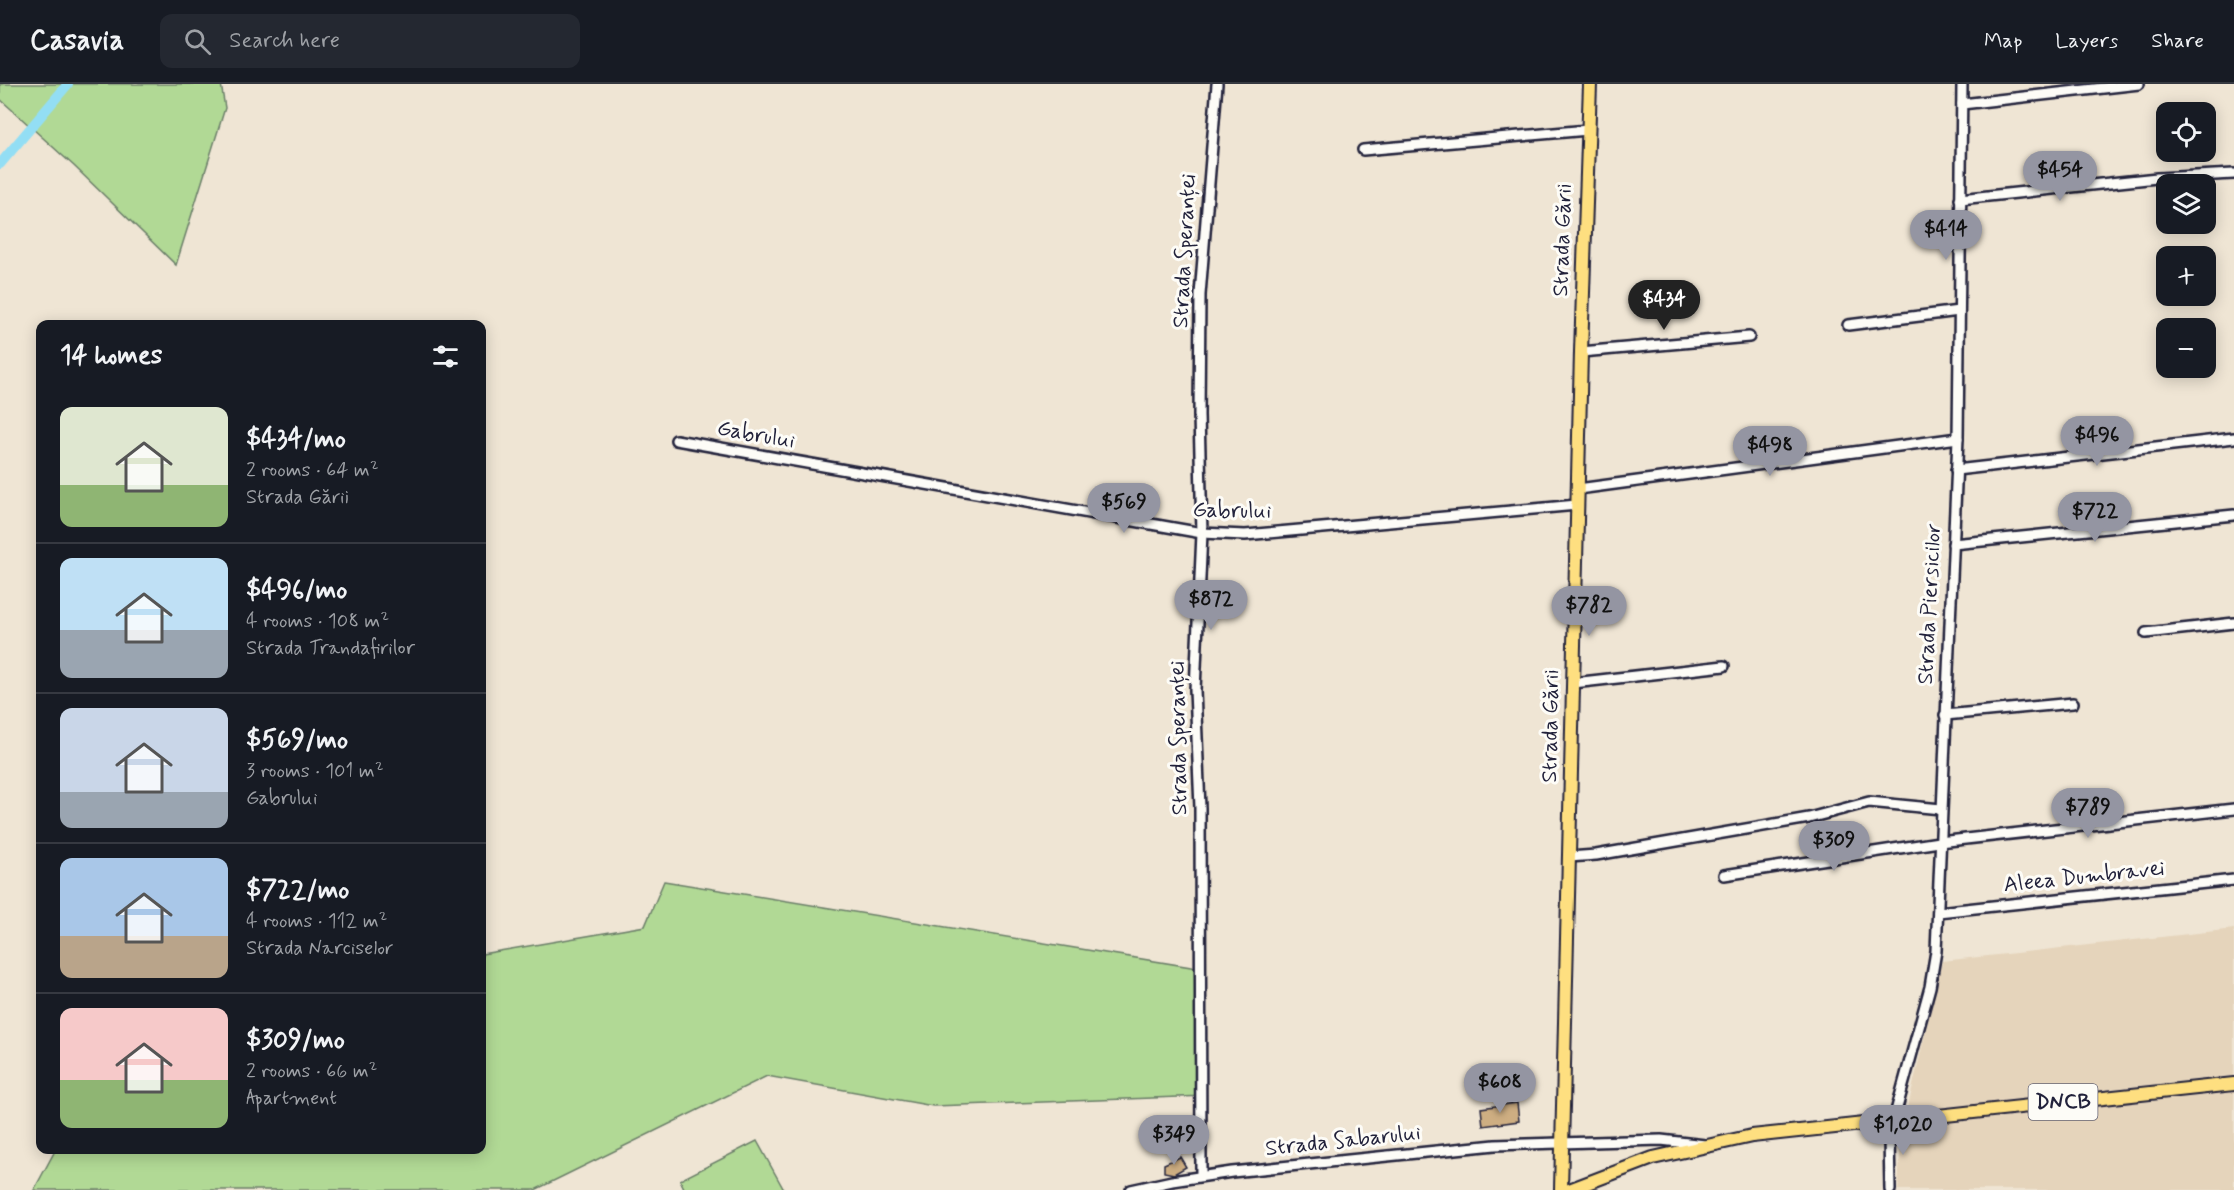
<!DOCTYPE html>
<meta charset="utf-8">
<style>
:root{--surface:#171b24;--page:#242831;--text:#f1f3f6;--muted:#9ea1a6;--line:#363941;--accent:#9495a2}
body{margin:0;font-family:Mynerve,sans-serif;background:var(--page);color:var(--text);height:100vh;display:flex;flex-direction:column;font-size:22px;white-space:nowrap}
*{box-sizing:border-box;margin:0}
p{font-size:20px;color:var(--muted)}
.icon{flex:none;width:33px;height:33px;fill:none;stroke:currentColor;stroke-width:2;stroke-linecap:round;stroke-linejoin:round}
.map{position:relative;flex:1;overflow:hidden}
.sheet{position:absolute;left:36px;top:236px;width:450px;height:834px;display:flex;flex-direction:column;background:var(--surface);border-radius:12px;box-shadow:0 3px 15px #0003}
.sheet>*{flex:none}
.controls{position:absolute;left:2156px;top:18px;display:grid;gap:12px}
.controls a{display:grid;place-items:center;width:60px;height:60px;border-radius:12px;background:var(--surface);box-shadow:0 3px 15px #0003;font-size:30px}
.price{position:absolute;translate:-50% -51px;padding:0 14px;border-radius:21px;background:var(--accent);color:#111;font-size:20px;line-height:39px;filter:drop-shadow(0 2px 3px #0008)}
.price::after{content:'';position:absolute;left:50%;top:36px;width:18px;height:14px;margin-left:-9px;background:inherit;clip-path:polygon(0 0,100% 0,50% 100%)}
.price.current{background:#222;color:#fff}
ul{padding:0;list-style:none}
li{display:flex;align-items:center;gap:18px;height:150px;padding:0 24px}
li+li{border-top:2px solid var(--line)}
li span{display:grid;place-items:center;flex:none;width:168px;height:120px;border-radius:12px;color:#555}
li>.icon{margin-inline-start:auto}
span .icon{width:72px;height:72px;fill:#fffc;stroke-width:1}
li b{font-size:26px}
h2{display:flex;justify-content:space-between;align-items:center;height:72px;padding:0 24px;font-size:26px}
header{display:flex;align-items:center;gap:36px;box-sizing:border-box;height:84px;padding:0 30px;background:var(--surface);border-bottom:2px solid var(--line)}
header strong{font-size:28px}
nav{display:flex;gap:33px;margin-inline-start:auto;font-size:21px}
.search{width:420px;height:54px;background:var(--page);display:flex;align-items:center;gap:15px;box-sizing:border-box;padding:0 21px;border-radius:12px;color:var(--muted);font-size:22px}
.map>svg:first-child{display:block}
.built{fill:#e5d4bb}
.green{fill:#b1d995;stroke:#6a7e68;stroke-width:1.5}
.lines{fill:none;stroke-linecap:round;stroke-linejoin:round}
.canal{stroke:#93def4;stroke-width:10}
.building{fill:#ceae82;stroke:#22223b;stroke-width:1.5}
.minor-casing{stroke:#22223b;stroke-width:14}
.major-casing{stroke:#22223b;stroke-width:16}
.minor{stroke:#fdfcf7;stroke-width:9}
.major{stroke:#fedf80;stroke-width:12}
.labels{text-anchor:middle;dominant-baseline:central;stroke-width:6;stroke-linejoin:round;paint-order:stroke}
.shield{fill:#fdfcf7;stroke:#646373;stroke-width:1.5}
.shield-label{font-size:21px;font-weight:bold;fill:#22223b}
.street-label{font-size:22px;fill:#22223b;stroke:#fdfcf7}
</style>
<header>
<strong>Casavia</strong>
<div class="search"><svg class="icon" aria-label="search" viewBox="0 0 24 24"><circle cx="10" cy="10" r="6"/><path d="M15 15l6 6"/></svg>Search here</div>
<nav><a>Map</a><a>Layers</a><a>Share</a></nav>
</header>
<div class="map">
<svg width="2234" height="1106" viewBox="0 0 2234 1106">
<rect width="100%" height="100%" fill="#efe5d4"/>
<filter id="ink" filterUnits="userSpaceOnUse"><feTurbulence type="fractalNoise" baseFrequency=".0167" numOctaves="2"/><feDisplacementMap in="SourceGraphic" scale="12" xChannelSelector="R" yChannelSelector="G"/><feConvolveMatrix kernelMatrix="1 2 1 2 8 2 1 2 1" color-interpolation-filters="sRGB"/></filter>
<g filter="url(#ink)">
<!-- built -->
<polygon class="built" points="2234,845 2234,1106 1898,1106 1901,1053 1942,877"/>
<!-- green -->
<g class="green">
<polygon points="0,0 221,0 225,24 176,181 74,82 0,15"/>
<polygon points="664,797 1203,885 1206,1012 933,1022 767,992 535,1106 34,1106 56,1065 482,1065 482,870 645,842"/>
<polygon points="757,1057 784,1106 685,1106 680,1096"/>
</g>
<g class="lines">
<!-- canal -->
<polyline class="canal" points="0,80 68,0"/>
</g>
<!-- building -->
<g class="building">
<polygon points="1517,1019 1519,1037 1483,1042 1481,1024"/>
<polygon points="1180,1073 1186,1083 1174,1090 1164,1088 1164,1080"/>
</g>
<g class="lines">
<defs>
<g id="minor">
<polyline points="1962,20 2139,0"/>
<polyline points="1363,66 1588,46"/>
<polyline points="1960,115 2157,94 2234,90"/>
<polyline points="1848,241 1959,227"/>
<polyline points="1581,268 1749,253"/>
<polyline points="676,356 1202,449 1245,451 1577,421"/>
<polyline points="1956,386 2234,354"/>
<polyline points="1578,405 1958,354"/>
<polyline points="1953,460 2234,431"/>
<polyline points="2146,549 2234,539"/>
<polyline points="1573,599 1724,582"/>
<polyline points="1945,631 2073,619"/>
<polyline points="1569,773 1596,771 1809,734 1869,718 1941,725"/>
<polyline points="1724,791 1939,758 2234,725"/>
<polyline points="1938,828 2234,796"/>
<polyline points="1201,1092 1200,724 1195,606 1202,449 1199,331 1200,211 1217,0"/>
<polyline points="1131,1106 1172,1097 1232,1088 1495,1061 1661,1056 1705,1061"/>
<polyline points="1890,1106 1889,1053 1930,903 1936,867 1958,354 1962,0"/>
</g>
<g id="major">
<polyline points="1561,1106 1581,268 1590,0"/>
<polyline points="1569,1106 1653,1074 1752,1052 2234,1000"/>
</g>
</defs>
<!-- minor casing -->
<use href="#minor" class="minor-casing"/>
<!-- major casing -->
<use href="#major" class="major-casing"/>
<!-- minor -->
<use href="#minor" class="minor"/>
<!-- major -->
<use href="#major" class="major"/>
</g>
</g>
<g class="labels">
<!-- shield labels -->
<rect class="shield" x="2028.5" y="1000" width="69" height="36" rx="4.5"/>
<g class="shield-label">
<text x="2063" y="1018">DNCB</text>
</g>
<!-- street labels -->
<g class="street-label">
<text transform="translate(1563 156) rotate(-88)">Strada Gării</text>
<text transform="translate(1185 167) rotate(-87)">Strada Speranței</text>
<text transform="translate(756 351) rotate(10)">Gabrului</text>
<text transform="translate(1232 427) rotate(1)">Gabrului</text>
<text transform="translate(1930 520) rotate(-87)">Strada Piersicilor</text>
<text transform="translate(1551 642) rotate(-89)">Strada Gării</text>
<text transform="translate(1179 654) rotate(-91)">Strada Speranței</text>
<text transform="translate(2084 793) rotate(-6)">Aleea Dumbravei</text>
<text transform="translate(1343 1057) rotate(-6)">Strada Sabarului</text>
</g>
</g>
</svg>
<div class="controls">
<a><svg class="icon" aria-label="locate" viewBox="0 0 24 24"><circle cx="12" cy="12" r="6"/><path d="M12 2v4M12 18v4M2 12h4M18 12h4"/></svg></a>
<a><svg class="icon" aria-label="layers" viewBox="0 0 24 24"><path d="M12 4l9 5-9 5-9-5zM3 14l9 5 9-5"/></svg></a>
<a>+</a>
<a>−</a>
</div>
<b class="price" style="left:2060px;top:118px">$454</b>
<b class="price" style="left:1946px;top:177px">$414</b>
<b class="price current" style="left:1664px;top:247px">$434</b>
<b class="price" style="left:2097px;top:383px">$496</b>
<b class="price" style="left:1770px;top:393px">$498</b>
<b class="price" style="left:1124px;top:450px">$569</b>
<b class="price" style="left:2095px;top:459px">$722</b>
<b class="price" style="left:1211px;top:547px">$872</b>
<b class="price" style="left:1589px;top:553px">$782</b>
<b class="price" style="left:2088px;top:755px">$789</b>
<b class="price" style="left:1834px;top:788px">$309</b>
<b class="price" style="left:1500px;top:1030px">$608</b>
<b class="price" style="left:1903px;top:1072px">$1,020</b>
<b class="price" style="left:1174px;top:1082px">$349</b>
<section class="sheet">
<h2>14 homes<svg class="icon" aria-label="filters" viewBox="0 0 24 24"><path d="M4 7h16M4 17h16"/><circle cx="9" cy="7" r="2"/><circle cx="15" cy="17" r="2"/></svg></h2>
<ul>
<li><span style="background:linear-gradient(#dfe7d0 65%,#8fb573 0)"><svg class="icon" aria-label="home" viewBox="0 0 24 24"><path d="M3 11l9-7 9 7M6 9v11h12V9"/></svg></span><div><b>$434/mo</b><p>2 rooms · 64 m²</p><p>Strada Gării</p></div></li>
<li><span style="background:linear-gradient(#bfe0f5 60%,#9aa5b1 0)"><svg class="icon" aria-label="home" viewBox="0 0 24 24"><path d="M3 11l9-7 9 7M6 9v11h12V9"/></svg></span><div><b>$496/mo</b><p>4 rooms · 108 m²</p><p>Strada Trandafirilor</p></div></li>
<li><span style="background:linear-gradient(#c9d6e8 70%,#9aa5b1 0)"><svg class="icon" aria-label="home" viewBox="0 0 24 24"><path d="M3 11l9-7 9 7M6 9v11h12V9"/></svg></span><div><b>$569/mo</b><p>3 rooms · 101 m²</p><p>Gabrului</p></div></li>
<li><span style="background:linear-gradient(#a9c7e8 65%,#b9a48a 0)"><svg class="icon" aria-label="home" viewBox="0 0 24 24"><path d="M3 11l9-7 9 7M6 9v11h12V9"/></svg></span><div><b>$722/mo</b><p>4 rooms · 112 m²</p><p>Strada Narciselor</p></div></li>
<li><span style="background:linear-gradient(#f6c9c9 60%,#8fb573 0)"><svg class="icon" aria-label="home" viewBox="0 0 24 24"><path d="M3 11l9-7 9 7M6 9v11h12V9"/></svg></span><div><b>$309/mo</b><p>2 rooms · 66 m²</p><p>Apartment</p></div></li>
</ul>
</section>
</div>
